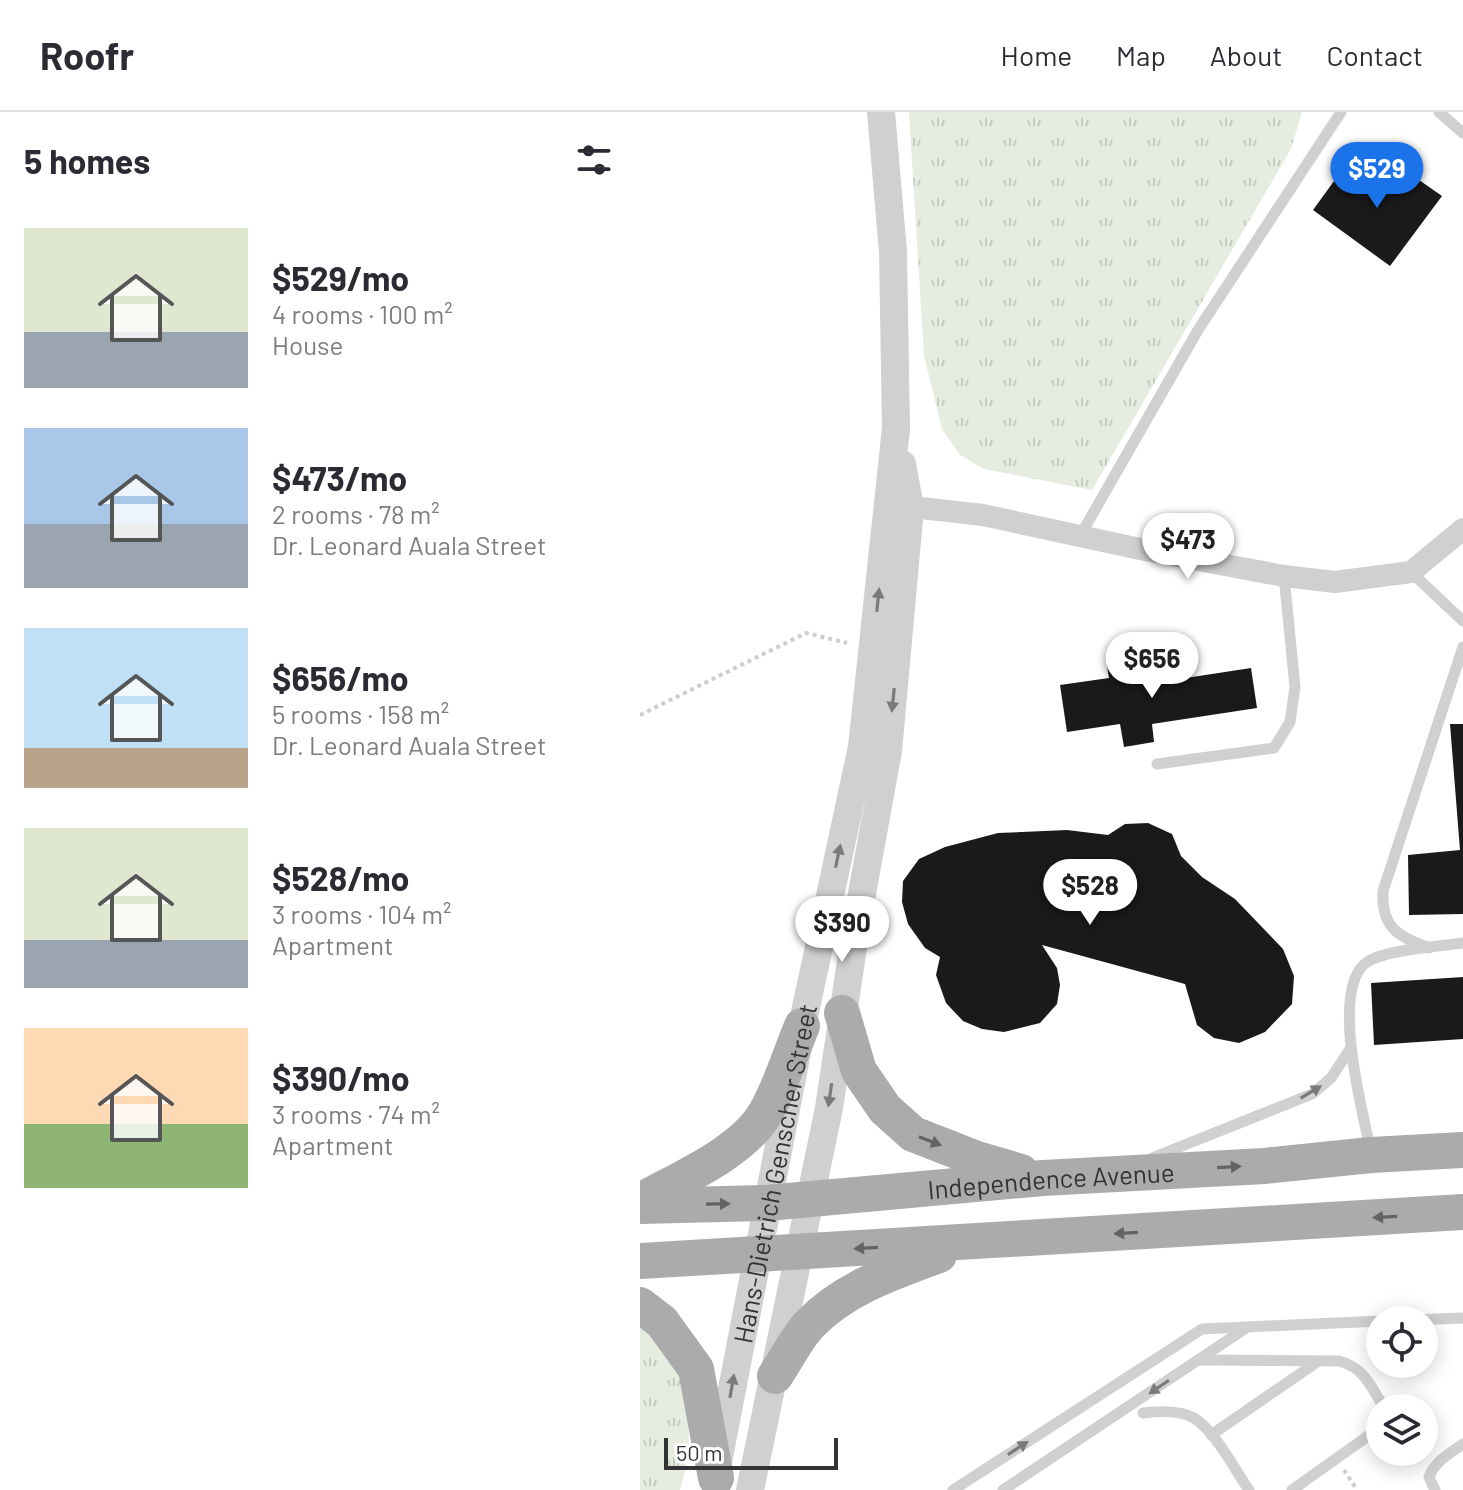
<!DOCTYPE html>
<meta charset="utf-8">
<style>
:root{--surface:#fff;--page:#f2f2f3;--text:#2b2b33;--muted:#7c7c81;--line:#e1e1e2;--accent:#1a73e8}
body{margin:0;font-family:Barlow,sans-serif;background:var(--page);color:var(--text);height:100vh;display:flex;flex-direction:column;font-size:30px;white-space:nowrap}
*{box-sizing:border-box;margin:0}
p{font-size:26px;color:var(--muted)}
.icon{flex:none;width:44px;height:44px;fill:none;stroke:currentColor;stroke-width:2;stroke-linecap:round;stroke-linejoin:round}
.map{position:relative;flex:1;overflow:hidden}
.panel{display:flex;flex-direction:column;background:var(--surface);width:640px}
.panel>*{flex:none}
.controls{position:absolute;left:726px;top:1194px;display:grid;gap:16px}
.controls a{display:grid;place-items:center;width:72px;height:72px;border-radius:50%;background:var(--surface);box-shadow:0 4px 20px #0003;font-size:40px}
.scale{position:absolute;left:24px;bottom:20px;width:174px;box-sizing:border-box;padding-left:8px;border:4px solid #333;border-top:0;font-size:22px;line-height:28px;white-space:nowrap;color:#333;-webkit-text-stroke:6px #fff;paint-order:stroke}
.price{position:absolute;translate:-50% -68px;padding:0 18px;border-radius:28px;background:#fff;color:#222;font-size:26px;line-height:52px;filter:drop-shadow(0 2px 4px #0008)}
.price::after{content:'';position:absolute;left:50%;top:48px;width:24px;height:18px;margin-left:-12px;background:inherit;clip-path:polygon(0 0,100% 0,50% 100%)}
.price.active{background:var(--accent);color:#fff}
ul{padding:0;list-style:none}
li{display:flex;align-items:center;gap:24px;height:200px;padding:0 24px}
li span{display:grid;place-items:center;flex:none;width:224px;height:160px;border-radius:0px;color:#555}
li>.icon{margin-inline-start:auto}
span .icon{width:96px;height:96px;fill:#fffc;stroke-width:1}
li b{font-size:34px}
h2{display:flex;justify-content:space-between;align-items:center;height:96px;padding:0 24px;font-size:34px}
header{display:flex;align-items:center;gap:48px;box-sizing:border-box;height:112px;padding:0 40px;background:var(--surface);border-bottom:2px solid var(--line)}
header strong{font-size:38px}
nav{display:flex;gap:44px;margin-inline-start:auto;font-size:28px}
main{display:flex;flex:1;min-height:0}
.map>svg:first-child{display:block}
.grass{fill:url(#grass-tufts)}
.building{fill:#1a1a1a}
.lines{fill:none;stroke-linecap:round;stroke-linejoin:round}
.path{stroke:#cdcdcd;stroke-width:4;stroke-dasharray:4 4;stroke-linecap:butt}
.service{stroke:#d0d0d0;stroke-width:11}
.minor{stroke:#d0d0d0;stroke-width:22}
.tertiary{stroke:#d0d0d0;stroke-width:28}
.primary{stroke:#ababab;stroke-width:36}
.oneway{fill:#7a7a7a}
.oneway2{fill:#636363}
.labels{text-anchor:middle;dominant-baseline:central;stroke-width:8;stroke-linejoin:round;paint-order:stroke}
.street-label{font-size:26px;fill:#333;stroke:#fff}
</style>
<header>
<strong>Roofr</strong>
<nav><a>Home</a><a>Map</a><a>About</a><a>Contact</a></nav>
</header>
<main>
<section class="panel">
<h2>5 homes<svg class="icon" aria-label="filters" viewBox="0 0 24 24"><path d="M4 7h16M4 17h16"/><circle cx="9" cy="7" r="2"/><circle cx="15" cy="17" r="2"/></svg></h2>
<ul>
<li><span style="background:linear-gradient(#dfe7d0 65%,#9aa5b1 0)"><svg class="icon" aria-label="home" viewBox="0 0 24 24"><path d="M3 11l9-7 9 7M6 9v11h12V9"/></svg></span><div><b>$529/mo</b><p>4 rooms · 100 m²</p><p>House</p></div></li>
<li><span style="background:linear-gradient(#a9c7e8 60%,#9aa5b1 0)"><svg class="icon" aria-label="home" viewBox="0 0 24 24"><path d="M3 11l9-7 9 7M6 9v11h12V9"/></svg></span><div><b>$473/mo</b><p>2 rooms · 78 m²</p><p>Dr. Leonard Auala Street</p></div></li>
<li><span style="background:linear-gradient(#bfe0f5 75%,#b9a48a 0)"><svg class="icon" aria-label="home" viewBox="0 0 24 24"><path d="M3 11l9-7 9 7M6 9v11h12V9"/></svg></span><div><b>$656/mo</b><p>5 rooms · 158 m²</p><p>Dr. Leonard Auala Street</p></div></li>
<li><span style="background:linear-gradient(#dfe7d0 70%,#9aa5b1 0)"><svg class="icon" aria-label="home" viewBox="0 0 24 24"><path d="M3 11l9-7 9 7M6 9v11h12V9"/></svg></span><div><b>$528/mo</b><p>3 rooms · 104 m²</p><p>Apartment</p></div></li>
<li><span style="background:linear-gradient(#ffd9b3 60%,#8fb573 0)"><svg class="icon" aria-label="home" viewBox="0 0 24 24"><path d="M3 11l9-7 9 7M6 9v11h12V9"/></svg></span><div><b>$390/mo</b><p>3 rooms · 74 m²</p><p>Apartment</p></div></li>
</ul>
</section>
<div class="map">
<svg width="823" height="1378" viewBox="0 0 823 1378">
<defs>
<pattern id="grass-tufts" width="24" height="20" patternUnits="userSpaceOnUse" patternTransform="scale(2)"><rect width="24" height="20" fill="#e6ecdf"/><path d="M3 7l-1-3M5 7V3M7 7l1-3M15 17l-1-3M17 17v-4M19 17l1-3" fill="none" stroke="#c6cbc0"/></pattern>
</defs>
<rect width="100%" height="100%" fill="#fff"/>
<!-- grass -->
<g class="grass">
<polygon points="269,0 662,0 651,37 452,378 344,357 320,343 302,317 284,244"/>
<path d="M0,1214C6,1219 14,1224 20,1230C54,1268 54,1332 40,1378H0Z"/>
</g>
<!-- building -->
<g class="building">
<polygon points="710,47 755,79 769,61 802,84 750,154 673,98"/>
<polygon points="509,548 513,571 611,556 617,596 512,612 514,630 484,635 480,612 427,620 420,573 469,566 467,554"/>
<polygon points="810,612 823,612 823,802 769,803 768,743 820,738"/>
<polygon points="508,711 532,722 541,744 562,765 595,787 643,837 654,864 652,892 625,920 599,931 574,926 557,913 545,872 402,833 417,856 420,873 417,892 400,911 364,920 342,917 323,909 306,891 296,863 300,845 285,836 268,812 262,790 263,769 279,747 305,735 358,721 427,718 468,723 485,712"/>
<polygon points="823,865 823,927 734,933 731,871"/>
</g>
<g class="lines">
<!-- path -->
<g class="path">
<polyline points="0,603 166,521 207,531"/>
<polyline points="704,1358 717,1378"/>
</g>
<!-- service -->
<g class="service">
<polyline points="799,0 823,21"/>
<polyline points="440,424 558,218 701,0"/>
<polyline points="771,460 823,509"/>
<polyline points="517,652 634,636 650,610 655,575 644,464"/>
<path d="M789,836C758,824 741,816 743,779L823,535"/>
<path d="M731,1040C723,1001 689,876 727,850C745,838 800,834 823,831"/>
<polyline points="512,1046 672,982 691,966 710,937"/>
<polyline points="771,1208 823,1206"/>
<path d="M560,1248L699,1249C724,1255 732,1276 744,1296"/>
<path d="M503,1301C519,1299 540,1298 554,1306C575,1319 595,1358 609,1378"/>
<polyline points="571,1323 677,1250"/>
<polyline points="313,1378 562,1217 740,1209"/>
<polyline points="363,1378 606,1216"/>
<polyline points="652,1378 735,1319 740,1312"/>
<path d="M795,1378L789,1365C795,1349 809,1342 823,1332"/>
</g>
<!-- minor -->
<polyline class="minor" points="254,393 343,403 500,437 644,464 695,470 771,460 823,417"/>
<!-- tertiary -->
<g class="tertiary">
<path id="s1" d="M78,1350L162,914L222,635L256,316L253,140L241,0"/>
<polyline points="110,1378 189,996 217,809 248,639 270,396 262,352"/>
</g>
<!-- primary -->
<g class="primary">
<polyline points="202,901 219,959 245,997 273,1022 337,1047 381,1060"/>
<path d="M0,1089C39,1067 104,1040 126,1000C141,974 150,942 162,914"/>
<path id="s2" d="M0,1094L127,1091L403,1066L624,1054L731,1043L823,1038"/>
<polyline points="0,1149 823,1100"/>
<polyline points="0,1193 22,1210 56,1257 76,1366"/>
<path d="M135,1264C146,1248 156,1227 169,1213C204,1176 253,1160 299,1143"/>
</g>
</g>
<!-- one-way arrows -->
<defs><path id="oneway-solid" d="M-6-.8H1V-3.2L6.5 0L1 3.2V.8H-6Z" transform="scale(2)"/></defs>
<g class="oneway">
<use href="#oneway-solid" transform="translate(238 488) rotate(-84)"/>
<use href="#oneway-solid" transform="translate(253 588) rotate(96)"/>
<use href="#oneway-solid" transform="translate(198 744) rotate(-78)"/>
<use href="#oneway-solid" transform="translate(671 980) rotate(-31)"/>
<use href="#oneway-solid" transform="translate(190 983) rotate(98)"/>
<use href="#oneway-solid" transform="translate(92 1274) rotate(-80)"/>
<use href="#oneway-solid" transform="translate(519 1275) rotate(146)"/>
<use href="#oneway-solid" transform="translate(378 1336) rotate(-33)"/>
</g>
<g class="oneway2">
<use href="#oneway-solid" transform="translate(290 1029) rotate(21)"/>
<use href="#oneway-solid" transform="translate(589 1055) rotate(-3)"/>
<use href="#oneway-solid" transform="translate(78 1092) rotate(-1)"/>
<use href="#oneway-solid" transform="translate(745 1105) rotate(177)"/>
<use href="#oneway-solid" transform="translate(486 1121) rotate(177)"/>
<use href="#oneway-solid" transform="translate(226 1136) rotate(177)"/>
</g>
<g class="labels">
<!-- street labels -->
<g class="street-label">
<text stroke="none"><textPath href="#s1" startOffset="294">Hans-Dietrich Genscher Street</textPath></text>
<text stroke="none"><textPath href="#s2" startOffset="412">Independence Avenue</textPath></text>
</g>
</g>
</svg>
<div class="controls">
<a><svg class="icon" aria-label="locate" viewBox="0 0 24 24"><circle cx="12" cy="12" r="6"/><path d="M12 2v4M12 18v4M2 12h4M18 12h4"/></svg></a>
<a><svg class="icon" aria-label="layers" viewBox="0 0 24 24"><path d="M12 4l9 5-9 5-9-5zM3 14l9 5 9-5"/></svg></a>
</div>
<div class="scale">50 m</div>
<b class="price active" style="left:737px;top:98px">$529</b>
<b class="price" style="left:548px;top:469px">$473</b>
<b class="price" style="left:512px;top:588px">$656</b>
<b class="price" style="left:450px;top:815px">$528</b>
<b class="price" style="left:202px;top:852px">$390</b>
</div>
</main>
